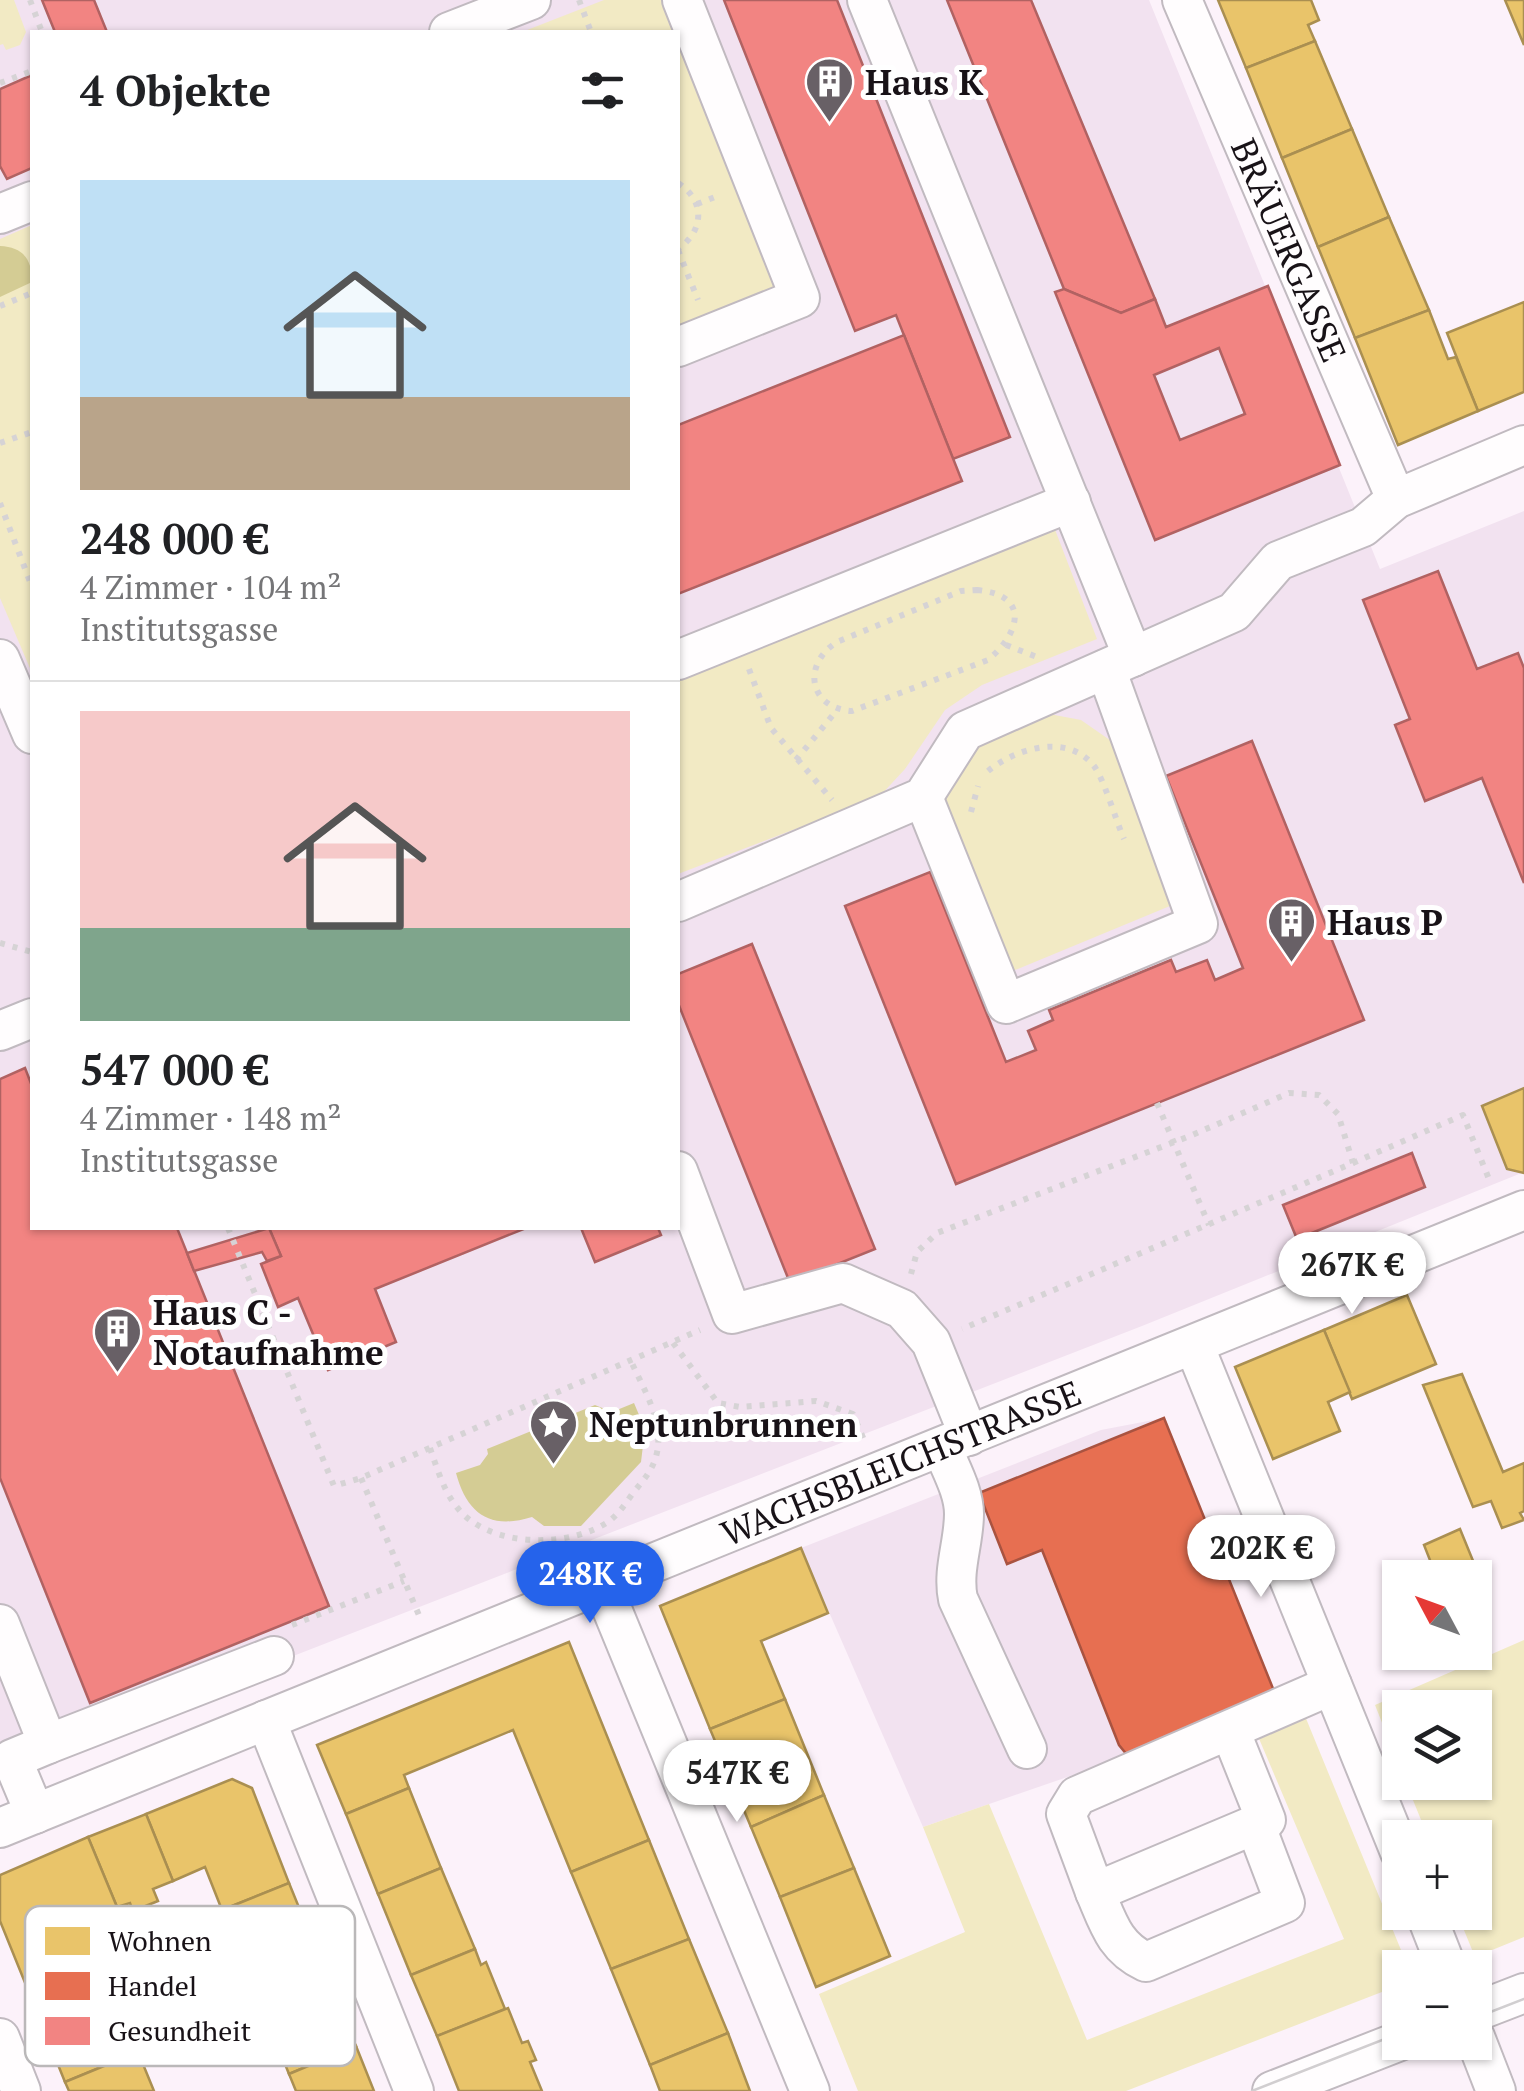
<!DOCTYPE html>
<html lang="de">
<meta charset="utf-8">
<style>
:root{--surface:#fff;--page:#f6f6f6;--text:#202124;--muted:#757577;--line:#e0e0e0;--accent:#2563eb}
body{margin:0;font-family:"PT Serif",serif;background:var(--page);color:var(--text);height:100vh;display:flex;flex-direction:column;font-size:38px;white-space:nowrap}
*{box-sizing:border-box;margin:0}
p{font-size:32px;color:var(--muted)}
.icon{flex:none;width:55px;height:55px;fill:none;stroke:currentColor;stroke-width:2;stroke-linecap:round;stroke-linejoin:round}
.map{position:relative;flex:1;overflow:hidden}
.drawer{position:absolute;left:30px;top:30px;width:650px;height:1200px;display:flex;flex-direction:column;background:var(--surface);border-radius:0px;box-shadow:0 2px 8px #0004}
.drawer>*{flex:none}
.needle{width:65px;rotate:311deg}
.controls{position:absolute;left:1382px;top:1560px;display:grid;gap:20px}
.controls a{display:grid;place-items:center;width:110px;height:110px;border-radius:0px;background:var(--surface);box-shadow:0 2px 8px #0004;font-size:50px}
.price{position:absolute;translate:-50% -85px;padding:0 22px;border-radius:35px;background:#fff;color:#222;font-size:32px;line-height:65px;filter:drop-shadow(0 2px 5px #0008)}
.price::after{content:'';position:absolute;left:50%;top:60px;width:30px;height:22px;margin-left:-15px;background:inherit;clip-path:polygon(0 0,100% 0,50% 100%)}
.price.active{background:var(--accent);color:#fff}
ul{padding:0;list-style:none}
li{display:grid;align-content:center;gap:20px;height:530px;padding:0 50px}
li+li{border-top:2px solid var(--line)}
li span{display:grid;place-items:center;height:310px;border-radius:0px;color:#555}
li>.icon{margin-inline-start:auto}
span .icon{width:180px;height:180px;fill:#fffc;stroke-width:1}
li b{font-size:42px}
h2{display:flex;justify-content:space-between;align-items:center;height:120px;padding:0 50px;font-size:42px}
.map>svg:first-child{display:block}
.built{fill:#f2e2f0;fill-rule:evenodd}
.green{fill:#f2eac4}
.water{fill:#d4cc94}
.homes{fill:#e9c46a;stroke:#aa8f51;stroke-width:2.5}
.shops{fill:#e76f51;stroke:#a95340;stroke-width:2.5}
.health{fill:#f28482;stroke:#b16262;stroke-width:2.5;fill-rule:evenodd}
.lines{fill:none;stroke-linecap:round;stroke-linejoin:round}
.minor-casing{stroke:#c1bac0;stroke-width:42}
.path{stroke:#d6d3d5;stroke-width:6;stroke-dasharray:5 8;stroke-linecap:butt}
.minor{stroke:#fffdfe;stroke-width:38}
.tram{stroke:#d1ced0;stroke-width:2.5}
.labels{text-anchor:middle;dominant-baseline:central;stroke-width:10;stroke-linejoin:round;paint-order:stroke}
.poi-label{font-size:35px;font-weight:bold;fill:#181217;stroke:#fff;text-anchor:start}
.street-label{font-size:35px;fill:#181217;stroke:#fff}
.key{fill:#fff;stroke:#bab8b9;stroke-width:2.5}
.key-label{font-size:28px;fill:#181217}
</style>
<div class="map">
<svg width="1524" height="2091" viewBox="0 0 1524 2091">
<rect width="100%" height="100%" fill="#fcf2fa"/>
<!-- built -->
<g class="built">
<path d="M0,0H1149L1380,569L1524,511V1172L1142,1326L26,1760L0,1774ZM32,32H678V1228H32Z"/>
<polygon points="1164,1418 1276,1696 1128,1756 923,1827 801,1548 1101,1430"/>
</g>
<!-- green -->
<g class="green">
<polygon points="0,0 14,0 26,32 20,45 6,50 3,44 0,45"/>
<polygon points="604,0 670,0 786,293 678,336 678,32 522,32"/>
<polygon points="32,225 32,673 0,598 0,239"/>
<polygon points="1054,527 1097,639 982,685 945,710 905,769 879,797 678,874 678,678"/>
<polygon points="1044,713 1081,720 1117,745 1182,901 1003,975 938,820 948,776 969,744"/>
<polygon points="1524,1640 1524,1937 1475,1957 1457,1913 1475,1912 1475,1838 1428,1837 1406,1783 1475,1782 1475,1708 1400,1708 1400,1768 1375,1705"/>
<polygon points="1246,1708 1305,1716 1408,1967 1400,1968 1400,1985 1126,2091 858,2091 819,1994 965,1932 923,1827 989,1804 1087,2040 1344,1939"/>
</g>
<!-- water -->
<g class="water">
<path d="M0,246C23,247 32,259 32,282L0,297Z"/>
<path d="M634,1403L645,1429L641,1462L581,1526H544L532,1517C490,1530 467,1514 456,1473L480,1465L488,1454L487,1449L595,1405L612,1412Z"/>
</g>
<!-- homes -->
<g class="homes">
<polygon points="1218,0 1311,0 1319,20 1308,25 1315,41 1246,68"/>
<polygon points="1505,0 1524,0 1524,45"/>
<polygon points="1315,41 1352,129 1282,158 1246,68"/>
<polygon points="1352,129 1389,217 1318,247 1282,158"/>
<polygon points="1389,217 1429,310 1355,338 1318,247"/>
<polygon points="1524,302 1524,392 1478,411 1447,333"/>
<polygon points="1429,310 1448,359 1456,357 1478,411 1398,445 1355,338"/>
<polygon points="1524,1088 1524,1173 1507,1169 1482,1106"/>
<polygon points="1407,1295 1436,1364 1352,1399 1324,1330"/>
<polygon points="1324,1330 1350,1392 1328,1402 1340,1431 1273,1459 1235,1367"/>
<polygon points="1462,1374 1503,1472 1524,1463 1524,1511 1520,1513 1524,1520 1502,1528 1491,1501 1473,1507 1423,1385"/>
<polygon points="1460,1529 1489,1600 1475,1605 1475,1578 1437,1578 1424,1545"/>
<polygon points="801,1548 828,1613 761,1641 785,1699 710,1729 660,1606"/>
<polygon points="569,1642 649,1840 571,1872 513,1730 404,1775 409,1788 346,1814 317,1745"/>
<polygon points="785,1699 824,1795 751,1827 710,1729"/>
<polygon points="232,1779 252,1788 289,1883 222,1910 205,1867 173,1881 146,1814"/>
<polygon points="409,1788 441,1868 378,1894 346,1814"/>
<polygon points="824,1795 854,1868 780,1897 751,1827"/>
<polygon points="146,1814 173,1881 153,1889 158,1901 133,1911 130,1903 117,1907 88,1837"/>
<polygon points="88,1837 117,1907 75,1927 90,1963 28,1990 0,1921 0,1875"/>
<polygon points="649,1840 689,1939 611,1969 571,1872"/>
<polygon points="441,1868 475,1949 411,1975 378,1894"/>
<polygon points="854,1868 890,1956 816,1987 780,1897"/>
<polygon points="289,1883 311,1937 245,1965 222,1910"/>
<polygon points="689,1939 728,2033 650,2065 611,1969"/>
<polygon points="475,1949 481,1965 486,1962 505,2009 437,2036 411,1975"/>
<polygon points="100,1959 138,2052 65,2082 28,1990"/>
<polygon points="333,1992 356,2046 289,2074 267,2019"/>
<polygon points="508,2008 522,2043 528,2041 536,2060 530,2062 542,2091 459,2091 437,2036"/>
<polygon points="728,2033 750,2091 660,2091 650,2065"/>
<polygon points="356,2046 374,2091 296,2091 289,2074"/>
<polygon points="138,2052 154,2091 69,2091 65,2082"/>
</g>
<!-- shops -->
<polygon class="shops" points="1164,1418 1276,1696 1128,1756 1119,1745 1042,1550 1007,1564 979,1493"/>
<!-- health -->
<g class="health">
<polygon points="42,0 94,0 107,32 55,32"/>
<polygon points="724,0 837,0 1010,437 953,459 896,315 855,331"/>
<polygon points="947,0 1031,0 1155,299 1121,313 1064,289"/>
<polygon points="32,75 32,168 7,179 0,166 0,89"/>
<path d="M1268,286L1340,465L1155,540L1055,292L1064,289L1121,313L1155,299L1166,327ZM1219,348L1245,414L1180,440L1154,375Z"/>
<polygon points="904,335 962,481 678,594 678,425"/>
<polygon points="1438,571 1477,669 1518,653 1524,668 1524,883 1482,778 1425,801 1395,725 1410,719 1363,600"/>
<polygon points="1252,741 1364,1020 956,1184 845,906 930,872 1006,1062 1036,1050 1028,1031 1053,1020 1049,1010 1171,960 1176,972 1207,960 1215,980 1243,968 1166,776"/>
<polygon points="752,944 875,1249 790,1283 678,1003 678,974"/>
<polygon points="25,1068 32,1086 32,1228 177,1228 329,1606 90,1703 0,1478 0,1079"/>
<polygon points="1412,1153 1425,1187 1297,1239 1283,1205"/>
<polygon points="269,1228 526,1228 375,1289 396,1342 328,1370 298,1298 278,1307 261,1264 281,1256"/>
<polygon points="269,1228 281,1256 267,1261 262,1252 194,1271 187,1253"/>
<polygon points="581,1228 658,1228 661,1235 595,1262"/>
</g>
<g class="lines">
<defs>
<g id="minor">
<polyline points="867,0 1133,657"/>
<path id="s1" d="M1182,0L1396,499"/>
<polyline points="449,32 531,0"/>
<polyline points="0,214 32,201"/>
<polyline points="678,347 800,298 682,0"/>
<polyline points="0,659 32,734"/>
<polyline points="678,660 1071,502"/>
<polyline points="923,797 1006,1004 1198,924 1106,669"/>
<polyline points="678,902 923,797 965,731 1234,612 1278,561 1363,527 1396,499 1524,445"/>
<polyline points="0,1031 32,1018"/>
<polyline points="678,1171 732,1314 843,1283 902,1309 931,1342 969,1436"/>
<polyline points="1194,1345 1400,1852"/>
<path d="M942,1447C950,1468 964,1491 964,1514C964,1543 952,1570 958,1599L1027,1749"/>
<polyline points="602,1585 810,2091"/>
<polyline points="0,1624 48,1744 12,1759 35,1814"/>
<polyline points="266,1720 414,2091"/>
<polyline points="1230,1730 1266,1820 1095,1892 1066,1814 1077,1796 1332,1685"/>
<polyline points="48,1744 274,1656"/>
<path id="s2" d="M0,1828L1524,1210"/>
<path d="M1095,1892C1108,1922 1114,1947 1146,1962L1285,1903L1255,1824"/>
<polyline points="1425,1912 1447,1968"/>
<polyline points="1475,2012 1524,1993"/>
<polyline points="1475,2037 1496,2091"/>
<polyline points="0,2038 21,2091"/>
<polyline points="1272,2091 1400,2041"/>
</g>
</defs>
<!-- minor casing -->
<use href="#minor" class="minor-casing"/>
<!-- path -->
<g class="path">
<polyline points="30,0 42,32"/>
<polyline points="579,0 591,32"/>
<polyline points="0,83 32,71"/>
<path d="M678,183C706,201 704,231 678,249"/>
<polyline points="697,204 720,195"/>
<polyline points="678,250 698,300"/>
<polyline points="0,306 32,293"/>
<polyline points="0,443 32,432"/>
<polyline points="0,503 32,587"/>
<path d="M977,590C1031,595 1020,633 988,660L852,711C808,708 802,664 837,642L961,591Z"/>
<polyline points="1006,645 1037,657"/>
<polyline points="749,669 771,728 832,800"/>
<polyline points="796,760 837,710"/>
<path d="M988,771C1015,749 1067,732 1094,766C1104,779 1116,821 1124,839"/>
<polyline points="971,812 978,786"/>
<polyline points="0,943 32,952"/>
<polyline points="1157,1103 1209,1225"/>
<polyline points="1353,1163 1463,1115 1491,1184"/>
<polyline points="228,1228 334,1486 361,1478 700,1330"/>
<polyline points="911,1274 917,1252 937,1233 1190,1136 1289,1093 1319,1095 1338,1114 1353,1163 962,1329"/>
<polyline points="673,1343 718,1403 740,1407 816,1401 853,1414 864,1440"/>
<path d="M430,1448C439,1474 447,1503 470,1520C506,1547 571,1546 608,1522C619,1514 625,1504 633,1493C645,1478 655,1468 658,1447C661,1416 643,1388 631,1361"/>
<polyline points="361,1478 421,1620"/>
<polyline points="292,1625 404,1581"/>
</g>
<!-- minor -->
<use href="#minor" class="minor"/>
<!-- tram -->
<g class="tram">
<polyline points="1475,2018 1524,1999"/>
<polyline points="1252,2091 1400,2033"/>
</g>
</g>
<!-- icons -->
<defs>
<symbol id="building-pin" viewBox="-11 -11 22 30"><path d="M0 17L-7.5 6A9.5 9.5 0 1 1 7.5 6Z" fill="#686066" stroke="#fff"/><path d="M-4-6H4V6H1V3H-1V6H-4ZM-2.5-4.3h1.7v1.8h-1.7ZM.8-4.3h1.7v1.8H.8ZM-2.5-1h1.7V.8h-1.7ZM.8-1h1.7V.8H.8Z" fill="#fff"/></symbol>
<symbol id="sight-pin" viewBox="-11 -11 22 30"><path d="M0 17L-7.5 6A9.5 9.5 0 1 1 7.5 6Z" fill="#686066" stroke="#fff"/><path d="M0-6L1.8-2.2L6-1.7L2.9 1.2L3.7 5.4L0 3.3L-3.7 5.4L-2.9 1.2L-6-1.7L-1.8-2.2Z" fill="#fff"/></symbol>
</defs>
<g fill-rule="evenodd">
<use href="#building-pin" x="802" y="54" width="55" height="75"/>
<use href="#building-pin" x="1264" y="894" width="55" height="75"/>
<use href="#building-pin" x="90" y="1304" width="55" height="75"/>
<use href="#sight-pin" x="526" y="1396" width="55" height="75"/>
</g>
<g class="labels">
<!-- poi labels -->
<g class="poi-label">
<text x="865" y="82">Haus K</text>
<text x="1327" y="922">Haus P</text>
<text x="153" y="1312">Haus C -<tspan x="153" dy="40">Notaufnahme</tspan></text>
<text x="589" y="1424">Neptunbrunnen</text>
</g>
<!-- street labels -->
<g class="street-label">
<text stroke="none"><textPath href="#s1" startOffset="272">BRÄUERGASSE</textPath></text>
<text stroke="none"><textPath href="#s2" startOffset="972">WACHSBLEICHSTRASSE</textPath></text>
</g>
</g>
<!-- legend -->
<rect x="25" y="1906" width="330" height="160" rx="15" class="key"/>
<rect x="45" y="1927" width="45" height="28" fill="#e9c46a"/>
<rect x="45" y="1972" width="45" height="28" fill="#e76f51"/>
<rect x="45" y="2017" width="45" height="28" fill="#f28482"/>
<g class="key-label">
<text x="108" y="1951">Wohnen</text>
<text x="108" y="1996">Handel</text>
<text x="108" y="2041">Gesundheit</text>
</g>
</svg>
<div class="controls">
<a><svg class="needle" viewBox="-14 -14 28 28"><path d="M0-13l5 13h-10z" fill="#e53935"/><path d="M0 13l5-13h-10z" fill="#757577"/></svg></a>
<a><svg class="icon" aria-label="layers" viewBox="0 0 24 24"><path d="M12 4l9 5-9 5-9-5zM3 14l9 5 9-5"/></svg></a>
<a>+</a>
<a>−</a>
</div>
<b class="price" style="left:1352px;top:1317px">267K €</b>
<b class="price" style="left:1261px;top:1600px">202K €</b>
<b class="price active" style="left:590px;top:1626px">248K €</b>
<b class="price" style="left:737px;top:1825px">547K €</b>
<section class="drawer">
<h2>4 Objekte<svg class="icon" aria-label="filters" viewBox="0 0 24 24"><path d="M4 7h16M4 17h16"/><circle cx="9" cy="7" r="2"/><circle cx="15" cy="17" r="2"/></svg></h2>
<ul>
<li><span style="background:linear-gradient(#bfe0f5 70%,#b9a48a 0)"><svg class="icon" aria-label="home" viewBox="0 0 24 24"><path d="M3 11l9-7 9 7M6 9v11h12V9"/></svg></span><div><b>248 000 €</b><p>4 Zimmer · 104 m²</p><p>Institutsgasse</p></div></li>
<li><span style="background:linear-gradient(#f6c9c9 70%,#7fa58c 0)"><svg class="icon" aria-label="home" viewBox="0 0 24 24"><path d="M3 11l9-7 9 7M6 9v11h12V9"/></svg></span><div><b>547 000 €</b><p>4 Zimmer · 148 m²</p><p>Institutsgasse</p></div></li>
</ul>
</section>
</div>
